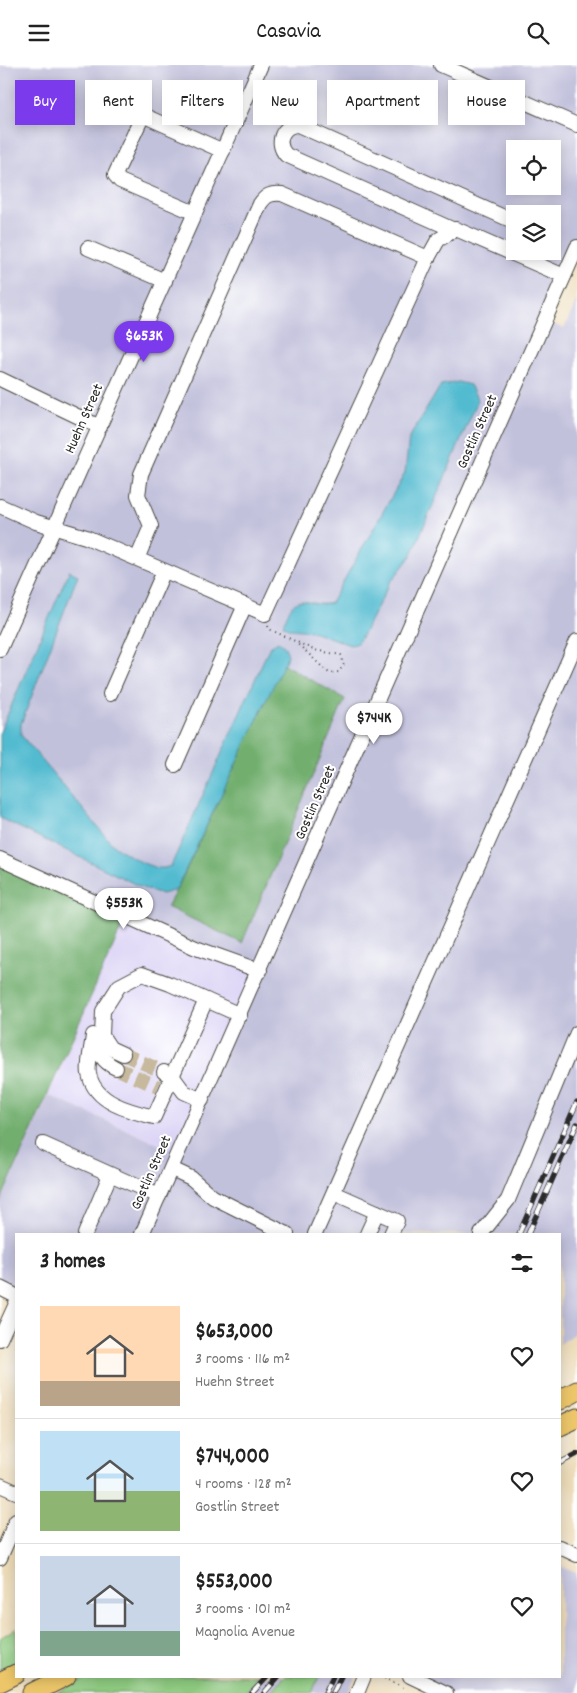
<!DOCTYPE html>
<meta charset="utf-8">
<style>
:root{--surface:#fff;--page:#f6f6f6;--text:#222;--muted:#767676;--line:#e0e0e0;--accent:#7c3aed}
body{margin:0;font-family:Dekko,sans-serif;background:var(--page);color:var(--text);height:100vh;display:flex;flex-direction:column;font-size:19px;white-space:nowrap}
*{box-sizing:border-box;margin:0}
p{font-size:16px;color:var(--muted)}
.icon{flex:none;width:28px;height:28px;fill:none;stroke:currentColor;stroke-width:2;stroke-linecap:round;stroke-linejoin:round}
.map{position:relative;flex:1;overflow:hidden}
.details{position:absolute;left:15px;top:1168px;width:546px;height:445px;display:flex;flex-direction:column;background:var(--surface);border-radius:0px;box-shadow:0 2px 12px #0003}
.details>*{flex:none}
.banner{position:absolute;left:15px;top:15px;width:548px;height:45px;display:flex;gap:10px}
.buttons{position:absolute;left:506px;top:75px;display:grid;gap:10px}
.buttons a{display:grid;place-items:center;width:55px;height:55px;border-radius:0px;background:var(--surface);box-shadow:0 2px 12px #0003;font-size:25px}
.price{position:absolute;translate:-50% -42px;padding:0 11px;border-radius:18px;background:#fff;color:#222;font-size:16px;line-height:32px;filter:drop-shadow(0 1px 2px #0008)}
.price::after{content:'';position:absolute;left:50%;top:30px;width:15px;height:11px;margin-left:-8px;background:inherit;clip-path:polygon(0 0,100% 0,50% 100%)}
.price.current{background:var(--accent);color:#fff}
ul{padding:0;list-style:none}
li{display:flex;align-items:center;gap:15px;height:125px;padding:0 25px}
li+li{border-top:1px solid var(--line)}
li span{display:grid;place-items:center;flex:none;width:140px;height:100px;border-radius:0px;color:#555}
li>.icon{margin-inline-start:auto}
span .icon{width:60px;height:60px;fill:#fffc;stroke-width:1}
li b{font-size:21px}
h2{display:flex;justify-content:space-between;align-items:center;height:60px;padding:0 25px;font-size:21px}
.chip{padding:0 18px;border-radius:0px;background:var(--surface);box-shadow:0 2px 12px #0003;font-size:18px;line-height:45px}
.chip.current{background:var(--accent);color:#fff}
header{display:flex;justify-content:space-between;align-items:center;height:65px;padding:0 25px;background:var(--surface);font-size:22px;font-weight:600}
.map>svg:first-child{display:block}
.built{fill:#ddd5f6}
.industrial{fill:#c2c1dc;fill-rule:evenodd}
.green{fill:#8ecb80;stroke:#5c7b56}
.forest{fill:#72af6e;stroke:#4e6d4c}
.water{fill:#53bbd0;stroke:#3f737e}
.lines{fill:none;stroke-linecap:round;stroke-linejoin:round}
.minor-tunnel{stroke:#c6b99d;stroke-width:14;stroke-dasharray:14 7;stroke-linecap:butt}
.minor-casing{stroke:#484640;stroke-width:16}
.highway-casing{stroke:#484640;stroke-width:21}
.path{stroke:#484640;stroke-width:2;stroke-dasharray:1 4;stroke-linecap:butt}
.minor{stroke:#fff;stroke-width:14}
.highway{stroke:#ecc669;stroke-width:19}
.rail-casing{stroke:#2b2b2b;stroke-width:5.5}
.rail{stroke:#fff;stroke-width:4;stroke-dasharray:11;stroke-linecap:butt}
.labels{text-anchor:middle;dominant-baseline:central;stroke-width:4;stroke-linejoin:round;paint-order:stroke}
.street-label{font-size:15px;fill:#2b2b2b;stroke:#fff}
</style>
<header><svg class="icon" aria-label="menu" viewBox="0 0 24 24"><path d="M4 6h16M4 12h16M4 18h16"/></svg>Casavia<svg class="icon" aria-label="search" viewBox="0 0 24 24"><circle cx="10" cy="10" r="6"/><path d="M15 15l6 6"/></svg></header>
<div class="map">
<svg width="577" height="1628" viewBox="0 0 577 1628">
<rect width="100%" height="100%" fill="#fff"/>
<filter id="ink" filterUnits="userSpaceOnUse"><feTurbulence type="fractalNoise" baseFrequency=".02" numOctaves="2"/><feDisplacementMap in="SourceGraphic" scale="10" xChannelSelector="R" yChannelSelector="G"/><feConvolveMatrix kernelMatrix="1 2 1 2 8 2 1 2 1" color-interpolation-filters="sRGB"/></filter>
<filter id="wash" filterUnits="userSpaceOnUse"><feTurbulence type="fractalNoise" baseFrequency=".0096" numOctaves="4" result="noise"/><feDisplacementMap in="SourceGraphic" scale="20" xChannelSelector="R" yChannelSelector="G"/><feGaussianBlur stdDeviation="1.12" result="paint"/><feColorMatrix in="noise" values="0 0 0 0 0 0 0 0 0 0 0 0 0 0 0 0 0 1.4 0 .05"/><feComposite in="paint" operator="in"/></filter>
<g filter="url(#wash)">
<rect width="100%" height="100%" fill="#eddcb9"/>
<!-- built -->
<polygon class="built" points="127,850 260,906 178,1088 48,1030"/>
<!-- industrial -->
<g class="industrial">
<path d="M0,0H577V182L545,255L564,264L577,235V1267L560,1279V1169H16V1231L0,1224V1137L48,1030L178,1088L260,906L0,794ZM515,84H552V121H515ZM515,149H552V186H515Z"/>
<polygon points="560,1501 577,1509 577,1628 446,1628 410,1611 560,1611"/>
<polygon points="260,1611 285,1611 270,1628 244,1628"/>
<polygon points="319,1611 356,1611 348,1628 312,1628"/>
</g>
<!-- green -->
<g class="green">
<polygon points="16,1563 16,1598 0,1606 0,1573"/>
<polygon points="90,1611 260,1611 244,1628 56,1628"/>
<polygon points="285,1611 319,1611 312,1628 270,1628"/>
</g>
<!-- forest -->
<g class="forest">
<polygon points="283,599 345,634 242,878 167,842 180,818"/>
<polygon points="0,794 127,850 0,1137"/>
</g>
<!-- water -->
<g class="water">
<path d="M458,317L470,320L478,335L411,491L390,518L361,573L356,579L350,580L312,566L290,564L283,560C297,520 306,544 331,538L405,408L409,373L441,320Z"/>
<path d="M69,506L78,510L21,659V670L111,778C120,786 147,802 159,803C163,804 167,802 171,801L270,581L278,576L285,582L288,590L176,825L162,829L145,824L0,753V667Z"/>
</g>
</g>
<g filter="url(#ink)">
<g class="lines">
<!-- minor-tunnel -->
<g class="minor-tunnel">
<polyline points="123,989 164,1007"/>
<polyline points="116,1003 158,1022"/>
</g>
<defs>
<g id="minor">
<polyline points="441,0 577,60"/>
<polyline points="195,148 120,116 115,110 142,52 147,52 223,86"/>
<path d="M454,165L286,90C275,78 282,60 298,60L515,157"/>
<polyline points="88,183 165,216"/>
<polyline points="428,193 438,175 456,164 564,211"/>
<polyline points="0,314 100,362"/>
<path d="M0,441L36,457L86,472L265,549L428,193L282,129C271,128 266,130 260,139L141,409L138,430L151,461L137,494"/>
<polyline points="0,584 261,0"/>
<polyline points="110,629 164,506"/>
<polyline points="175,700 245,540"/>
<polyline points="0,794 196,883 260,906"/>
<path d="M93,970C92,982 87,998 89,1009C95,1038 129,1046 154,1052L206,935"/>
<path d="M94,974C98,988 103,997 116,1003"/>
<polyline points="123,989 110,983 102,971 103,946 119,921 142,909 170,919 240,950"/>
<polyline points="164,1007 173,1012 184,1027 202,1035"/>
<polyline points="43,1079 159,1131"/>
<polyline points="172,1104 191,1113 213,1132 287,1169"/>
<polyline points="334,1128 397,1156 391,1169"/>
<polyline points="85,1169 110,1110"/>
<polyline points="142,1169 577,182"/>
<polyline points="315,1169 577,576"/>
<polyline points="367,1169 377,1147"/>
<polyline points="481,1169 508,1135 577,968"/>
<polyline points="0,1223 16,1231"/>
<polyline points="0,1274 16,1239"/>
<polyline points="0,1420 16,1427"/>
<polyline points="560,1482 577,1490"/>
<polyline points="0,1493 16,1456"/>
<polyline points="410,1611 446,1628"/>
<polyline points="357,1628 364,1611"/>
</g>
<g id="highway">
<polyline points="560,1335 577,1326"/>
<polyline points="560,1361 577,1353"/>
<polyline points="0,1617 16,1609"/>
<polyline points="32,1628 66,1611"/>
</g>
</defs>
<!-- minor casing -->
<use href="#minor" class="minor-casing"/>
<!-- highway casing -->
<use href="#highway" class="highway-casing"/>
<!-- path -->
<g class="path">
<path d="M268,561L269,564L314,585L341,590L344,599L339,607L329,608C317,598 308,587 296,578"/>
<polyline points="380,1611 403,1622"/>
</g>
<!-- minor -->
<use href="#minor" class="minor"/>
<!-- highway -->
<use href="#highway" class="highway"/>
<defs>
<g id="rail">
<polyline points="519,1169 577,1037"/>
<polyline points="528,1169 577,1059"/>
<polyline points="560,1398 577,1389"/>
<polyline points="252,1628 268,1611"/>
<polyline points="264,1628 279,1611"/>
<polyline points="325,1628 333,1611"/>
<polyline points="333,1628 341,1611"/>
</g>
</defs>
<!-- rail casing -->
<use href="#rail" class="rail-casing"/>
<!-- rail -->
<use href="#rail" class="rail"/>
</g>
</g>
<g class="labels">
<!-- street labels -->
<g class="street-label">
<text transform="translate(85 354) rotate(-66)">Huehn Street</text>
<text transform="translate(478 367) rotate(-66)">Gostlin Street</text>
<text transform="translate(316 738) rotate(-66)">Gostlin Street</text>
<text transform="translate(152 1108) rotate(-66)">Gostlin Street</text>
</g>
</g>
</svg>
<div class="buttons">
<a><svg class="icon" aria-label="locate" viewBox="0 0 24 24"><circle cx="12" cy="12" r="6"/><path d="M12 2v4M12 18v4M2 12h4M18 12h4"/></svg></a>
<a><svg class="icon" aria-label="layers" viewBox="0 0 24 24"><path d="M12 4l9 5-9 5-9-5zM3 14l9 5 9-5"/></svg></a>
</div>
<b class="price current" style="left:144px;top:298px">$653K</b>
<b class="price" style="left:374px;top:680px">$744K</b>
<b class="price" style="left:124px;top:865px">$553K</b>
<div class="banner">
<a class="chip current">Buy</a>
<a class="chip">Rent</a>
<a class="chip">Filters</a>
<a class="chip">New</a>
<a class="chip">Apartment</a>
<a class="chip">House</a>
</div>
<section class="details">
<h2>3 homes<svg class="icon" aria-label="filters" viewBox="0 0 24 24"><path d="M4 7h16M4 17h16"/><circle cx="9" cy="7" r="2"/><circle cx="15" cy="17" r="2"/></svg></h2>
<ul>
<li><span style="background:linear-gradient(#ffd9b3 75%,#b9a48a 0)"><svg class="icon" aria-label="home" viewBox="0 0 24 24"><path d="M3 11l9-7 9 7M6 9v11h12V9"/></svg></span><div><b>$653,000</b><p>3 rooms · 116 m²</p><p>Huehn Street</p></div><svg class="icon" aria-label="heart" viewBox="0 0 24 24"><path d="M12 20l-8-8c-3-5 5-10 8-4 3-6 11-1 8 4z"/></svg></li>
<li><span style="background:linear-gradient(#bfe0f5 60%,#8fb573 0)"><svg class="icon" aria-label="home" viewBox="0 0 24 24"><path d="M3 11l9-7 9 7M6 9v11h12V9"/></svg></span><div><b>$744,000</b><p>4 rooms · 128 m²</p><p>Gostlin Street</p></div><svg class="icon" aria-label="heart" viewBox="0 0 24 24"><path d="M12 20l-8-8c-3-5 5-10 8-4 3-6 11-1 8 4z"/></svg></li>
<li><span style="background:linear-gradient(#c9d6e8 75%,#7fa58c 0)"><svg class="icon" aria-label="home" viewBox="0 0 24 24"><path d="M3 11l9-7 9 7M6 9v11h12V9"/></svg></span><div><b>$553,000</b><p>3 rooms · 101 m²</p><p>Magnolia Avenue</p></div><svg class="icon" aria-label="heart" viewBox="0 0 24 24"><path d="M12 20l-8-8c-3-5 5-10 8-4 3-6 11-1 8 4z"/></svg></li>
</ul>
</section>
</div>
